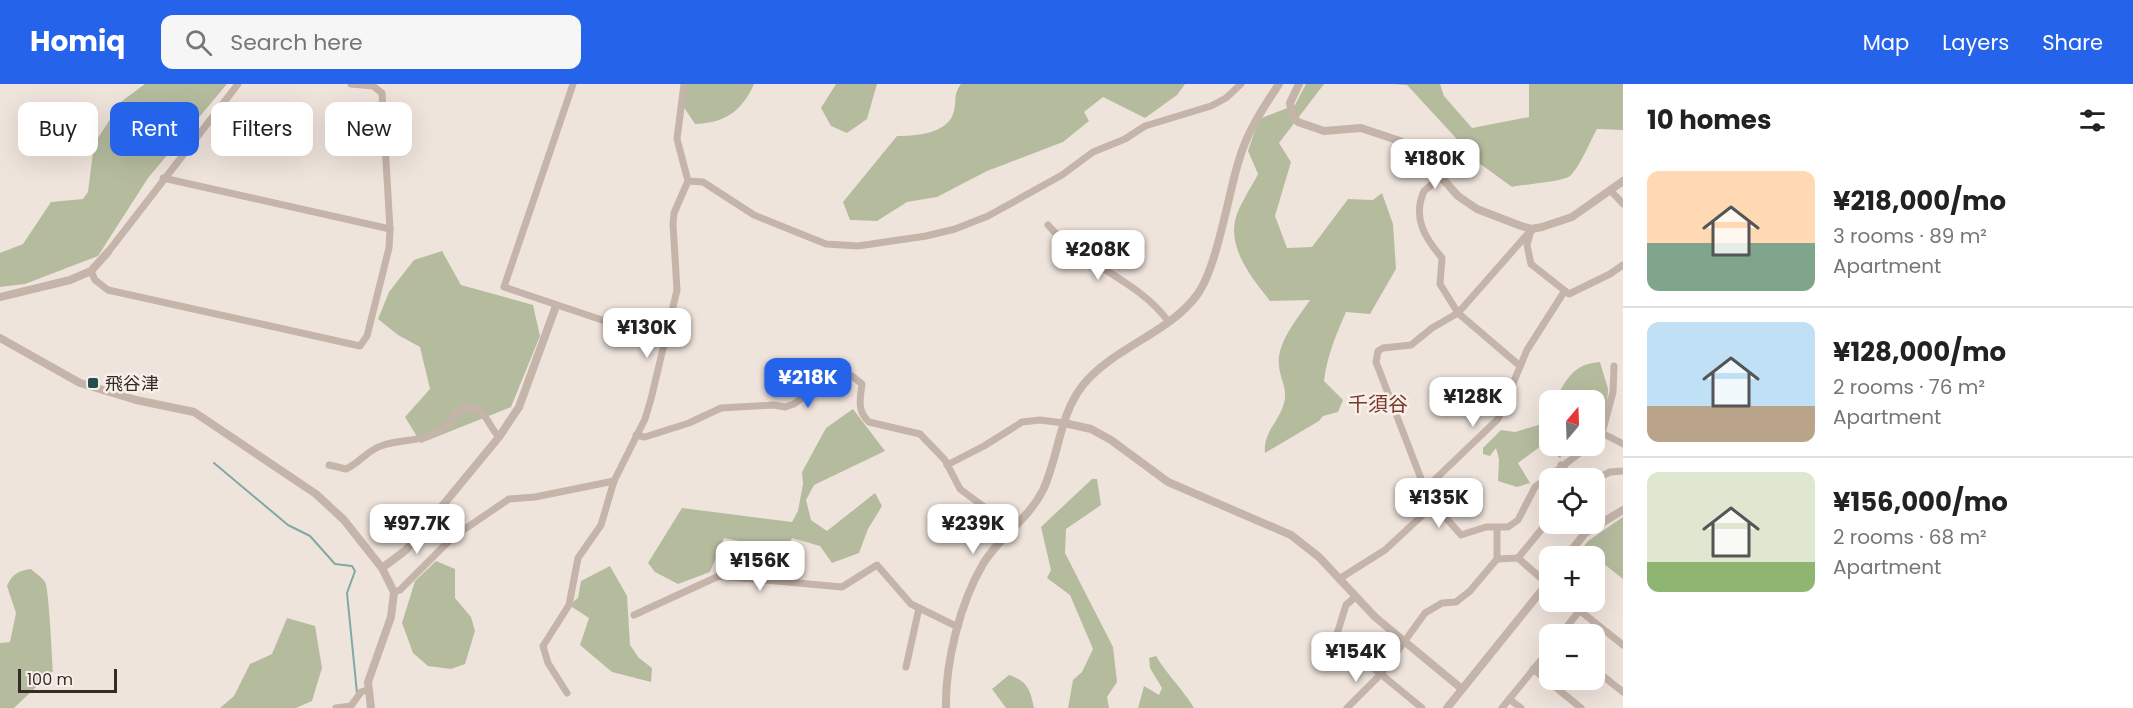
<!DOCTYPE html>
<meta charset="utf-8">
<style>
:root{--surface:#fff;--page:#f6f6f6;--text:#222;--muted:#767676;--line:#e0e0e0;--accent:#2563eb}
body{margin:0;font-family:Poppins,"Noto Sans JP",sans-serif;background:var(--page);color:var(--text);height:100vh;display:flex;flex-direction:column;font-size:22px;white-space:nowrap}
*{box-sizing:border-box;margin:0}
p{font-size:20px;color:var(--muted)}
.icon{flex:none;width:33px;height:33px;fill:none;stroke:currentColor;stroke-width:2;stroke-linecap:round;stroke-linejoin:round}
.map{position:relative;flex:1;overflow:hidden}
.details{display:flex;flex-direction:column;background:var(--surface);width:510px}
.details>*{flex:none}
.banner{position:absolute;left:18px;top:18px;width:570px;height:54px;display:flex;gap:12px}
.needle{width:39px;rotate:19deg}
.fabs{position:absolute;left:1539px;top:306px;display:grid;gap:12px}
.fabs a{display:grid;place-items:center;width:66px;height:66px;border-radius:12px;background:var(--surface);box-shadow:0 6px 24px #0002;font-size:30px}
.scale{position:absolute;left:18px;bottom:15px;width:99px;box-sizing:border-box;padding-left:6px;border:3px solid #342b28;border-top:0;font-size:16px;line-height:21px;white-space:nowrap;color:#342b28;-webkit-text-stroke:4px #f7efe8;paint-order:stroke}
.price{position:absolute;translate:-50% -51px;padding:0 14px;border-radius:12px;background:#fff;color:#222;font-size:20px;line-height:39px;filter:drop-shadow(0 2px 3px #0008)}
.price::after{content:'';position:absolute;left:50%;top:36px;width:18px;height:14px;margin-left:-9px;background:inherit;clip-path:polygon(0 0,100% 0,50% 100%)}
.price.active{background:var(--accent);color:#fff}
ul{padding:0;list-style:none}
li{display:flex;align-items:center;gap:18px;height:150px;padding:0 24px}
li+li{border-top:2px solid var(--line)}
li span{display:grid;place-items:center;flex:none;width:168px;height:120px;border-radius:12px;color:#555}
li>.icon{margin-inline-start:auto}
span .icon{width:72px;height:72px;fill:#fffc;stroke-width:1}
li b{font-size:26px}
h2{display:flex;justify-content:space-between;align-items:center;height:72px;padding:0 24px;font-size:26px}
.chip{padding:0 21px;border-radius:12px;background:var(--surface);box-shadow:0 6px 24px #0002;font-size:21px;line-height:54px}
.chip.active{background:var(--accent);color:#fff}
header{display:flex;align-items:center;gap:36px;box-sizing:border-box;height:84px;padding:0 30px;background:var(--accent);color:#fff}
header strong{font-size:28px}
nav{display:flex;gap:33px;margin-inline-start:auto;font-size:21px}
.search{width:420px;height:54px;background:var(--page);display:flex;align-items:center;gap:15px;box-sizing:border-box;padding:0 21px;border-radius:12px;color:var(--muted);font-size:22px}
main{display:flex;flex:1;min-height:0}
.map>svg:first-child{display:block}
.green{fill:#b5bc9e}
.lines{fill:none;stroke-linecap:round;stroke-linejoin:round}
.stream{stroke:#7fa8a6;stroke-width:2}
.minor{stroke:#c5b4aa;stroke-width:7}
.tertiary{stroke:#c5b4aa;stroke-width:8}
.poi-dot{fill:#23504e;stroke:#f7efe8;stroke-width:2}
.labels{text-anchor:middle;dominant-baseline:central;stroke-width:5;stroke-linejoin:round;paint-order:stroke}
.poi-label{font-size:18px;fill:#342b28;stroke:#f7efe8;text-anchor:start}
.neighbourhood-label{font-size:20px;fill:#79362b;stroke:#f7efe8}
</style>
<header>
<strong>Homiq</strong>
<div class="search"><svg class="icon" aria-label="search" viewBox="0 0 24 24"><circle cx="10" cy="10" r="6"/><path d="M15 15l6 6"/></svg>Search here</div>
<nav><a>Map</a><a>Layers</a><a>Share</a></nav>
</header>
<main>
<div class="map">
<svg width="1623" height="624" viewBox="0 0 1623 624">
<rect width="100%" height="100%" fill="#efe4dc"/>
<!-- green -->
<g class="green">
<polygon points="145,0 227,0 148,94 98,172 25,200 0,203 0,169 23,160 51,118 83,115 88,108 94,60 122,17"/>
<path d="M687,0H754C742,27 725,39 695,40L681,19Z"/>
<polygon points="836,0 877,0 867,35 847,49 831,42 821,24"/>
<path d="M961,0H1185L1177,11L1145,34L1103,13L1084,28L1089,37L1063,58L987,87L937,113L907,118L877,137L850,136L843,118L897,52C915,52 949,50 954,27C957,15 953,11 961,0Z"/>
<path d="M1306,0H1324L1279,59L1291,78L1275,132L1287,164L1312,163L1348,115L1373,116L1382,109L1393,140L1396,185L1370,230L1346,228C1336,251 1327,272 1324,297L1343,316L1338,328L1323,332L1319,337L1265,369C1263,348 1279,338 1284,319C1288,305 1280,295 1279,282C1276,259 1298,234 1310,216L1270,217C1253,195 1229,167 1235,137C1238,122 1251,104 1258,90L1248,67L1259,35L1295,21Z"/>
<path d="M1393,0H1440L1444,12L1472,44L1529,33V0H1623V46L1597,45C1589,59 1582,79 1571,91C1565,98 1525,100 1512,103L1479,79L1407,1Z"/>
<polygon points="442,167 461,201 533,221 540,252 511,323 421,359 405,333 430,305 420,263 398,251 378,235 389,208 414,176"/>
<path d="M1600,278L1608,305L1606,339L1595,350L1594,316L1556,314C1568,293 1574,280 1600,278Z"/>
<polygon points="853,325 885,367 814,401 806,416 811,436 827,447 875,409 882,422 868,445 859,469 832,479 820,462 792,454 781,474 763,462 724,454 710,488 678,500 655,488 648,479 682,424 792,438 798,427 803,400 802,388 826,344"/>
<polygon points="1549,338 1550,362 1569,362 1560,374 1541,362 1518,379 1530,399 1517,403 1498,397 1499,375 1496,364 1490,372 1483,370 1483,364 1501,346 1515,348"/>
<polygon points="1092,395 1097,395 1101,421 1066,445 1065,469 1113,563 1117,598 1107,613 1109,624 1068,624 1073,596 1082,588 1093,565 1070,511 1047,494 1051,486 1041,443"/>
<polygon points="1623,433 1623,495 1594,472 1576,472 1588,457"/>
<polygon points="436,477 455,485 455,514 471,533 475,547 465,580 451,585 428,582 413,569 402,539 415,497"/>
<polygon points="610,482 627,512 630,561 639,574 652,584 651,598 612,588 580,561 589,534 569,521 578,514 581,497"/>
<path d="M31,485C35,489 42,493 45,498C49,504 52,573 53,587L14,624H0V559L10,558L16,529L7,502C12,490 18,487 31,485Z"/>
<polygon points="287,534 315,542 322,584 312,617 296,624 220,624 234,612 250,580 272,570"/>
<path d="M1156,572C1168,592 1182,604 1194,624H1138L1144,602L1159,611L1162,604L1150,584L1149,574Z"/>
<path d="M1009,591C1028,597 1030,606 1034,624H1006L992,605Z"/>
</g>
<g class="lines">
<!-- stream -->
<polyline class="stream" points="214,379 288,441 310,452 335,480 352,482 355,487 347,509 357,609"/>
<!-- minor -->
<g class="minor">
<polyline points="573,0 504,203 608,238"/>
<path d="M1441,93L1424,107C1412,134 1425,154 1442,174L1440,200L1458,229L1520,282"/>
<polyline points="163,94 390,145"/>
<polyline points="688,97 703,98 754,131 826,160 858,162 926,152 955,145 988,132 1062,91 1093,68 1125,55 1145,42 1211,22 1226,14 1241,0"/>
<polyline points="1611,107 1623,120"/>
<path d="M1048,141C1082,181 1137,195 1168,237"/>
<polyline points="1531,147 1527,161 1531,180 1569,210 1610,190 1623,181"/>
<polyline points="108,168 238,0"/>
<polyline points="91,187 95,196 108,206 360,262 367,252 389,164 390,145 382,9 373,2 351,0"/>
<polyline points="1602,349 1613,308 1614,282"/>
<path d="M636,351L645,353L689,339L721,324L773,321L785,323L794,320L825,297L852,292L862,300C860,315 857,327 869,338L920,350L945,376L960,405L1014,445"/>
<polyline points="1594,356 1602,349 1623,360"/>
<path d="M329,381L346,385C359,379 368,366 381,362C402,354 423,359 443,345C453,339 456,321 471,324C487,327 489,343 499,353"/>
<polyline points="947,381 984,362 1022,338 1040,336 1064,339"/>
<polyline points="1561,381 1572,394"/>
<polyline points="1594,396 1610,388 1623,387"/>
<polyline points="1425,405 1498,335 1527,266 1564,208"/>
<polyline points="1428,426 1447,435 1461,451 1486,443 1508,443 1518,436 1535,403 1589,362"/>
<polyline points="1518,474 1550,435"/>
<polyline points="1497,475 1518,474 1550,502"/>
<polyline points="1339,495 1385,466 1428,426 1425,405 1376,278 1378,267 1383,264 1411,261 1432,244 1458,229 1532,145"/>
<polyline points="394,508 400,506 453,453 509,415 535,413 614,397"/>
<polyline points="1354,514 1346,521 1337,550 1338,555 1422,624"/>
<polyline points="1569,518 1623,561"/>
<polyline points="634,531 719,492 842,503 877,481 911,520 958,543"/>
<polyline points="1561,550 1580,526"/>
<polyline points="906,583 919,524"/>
<polyline points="1533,585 1581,624"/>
<polyline points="1594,585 1623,608"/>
<polyline points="567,609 548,579 543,562 569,521 578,474 601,441 614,397 645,335 651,315 677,206 673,140 674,129 688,97 677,55 684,0"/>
<polyline points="1509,615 1521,624"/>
<polyline points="336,624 351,622 361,608 367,606"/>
<polyline points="1347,624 1381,590 1425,529 1442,519 1456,518 1470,507 1497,475 1497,444"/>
<polyline points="1502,624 1550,565"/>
</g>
<!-- tertiary -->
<g class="tertiary">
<polyline points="1299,0 1290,19 1292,31 1298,38 1324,47 1361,44 1400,57 1424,74 1458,112 1477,125 1521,142 1532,145 1542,143 1572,133 1623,97"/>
<polyline points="0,213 70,196 91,187 108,168"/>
<polyline points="0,254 80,299 136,316 194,328 316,410 344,436 382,484 394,508 391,533 368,598 371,624"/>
<polyline points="1064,339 1091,345 1111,356 1168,398 1291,451 1319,473 1375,533 1462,605"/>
<polyline points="1567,472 1585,449 1623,426"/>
<polyline points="382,484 406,466 499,353 519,323 556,222"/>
<path d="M946,624C945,579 960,519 983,480C999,453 1028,436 1043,406C1059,372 1059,331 1083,301C1114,263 1168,250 1197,211C1217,184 1228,111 1239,76C1247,48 1263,24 1279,0"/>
<polyline points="1447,624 1550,496"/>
</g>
</g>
<!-- markers -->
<rect class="poi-dot" x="87" y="293" width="12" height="12" rx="3"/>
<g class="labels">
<!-- poi labels -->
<g class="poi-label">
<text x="105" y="299">飛谷津</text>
</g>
<!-- neighbourhood labels -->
<g class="neighbourhood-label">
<text x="1378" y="320">千須谷</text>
</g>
</g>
</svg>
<div class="fabs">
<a><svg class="needle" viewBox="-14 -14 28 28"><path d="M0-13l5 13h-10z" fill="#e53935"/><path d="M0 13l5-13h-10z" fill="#767676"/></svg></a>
<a><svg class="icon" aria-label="locate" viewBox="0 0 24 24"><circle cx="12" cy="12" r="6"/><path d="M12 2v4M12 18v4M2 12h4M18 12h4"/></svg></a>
<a>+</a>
<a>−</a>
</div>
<div class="scale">100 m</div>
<b class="price" style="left:1435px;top:106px">¥180K</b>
<b class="price" style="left:1098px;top:197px">¥208K</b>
<b class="price" style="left:647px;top:275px">¥130K</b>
<b class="price active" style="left:808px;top:325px">¥218K</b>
<b class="price" style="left:1473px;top:344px">¥128K</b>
<b class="price" style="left:1439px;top:445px">¥135K</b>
<b class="price" style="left:417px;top:471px">¥97.7K</b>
<b class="price" style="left:973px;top:471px">¥239K</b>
<b class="price" style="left:760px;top:508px">¥156K</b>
<b class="price" style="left:1356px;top:599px">¥154K</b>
<div class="banner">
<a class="chip">Buy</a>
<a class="chip active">Rent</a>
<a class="chip">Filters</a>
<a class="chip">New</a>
</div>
</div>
<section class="details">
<h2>10 homes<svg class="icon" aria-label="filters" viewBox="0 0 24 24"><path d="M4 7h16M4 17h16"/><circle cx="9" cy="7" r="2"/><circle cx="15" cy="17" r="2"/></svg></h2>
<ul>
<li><span style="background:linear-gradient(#ffd9b3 60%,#7fa58c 0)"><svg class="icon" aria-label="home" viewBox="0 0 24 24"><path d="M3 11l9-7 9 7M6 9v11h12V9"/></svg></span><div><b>¥218,000/mo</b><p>3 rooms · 89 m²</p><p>Apartment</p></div></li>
<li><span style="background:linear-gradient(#bfe0f5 70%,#b9a48a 0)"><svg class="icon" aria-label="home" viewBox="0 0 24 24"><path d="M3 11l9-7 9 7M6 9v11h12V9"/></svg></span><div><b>¥128,000/mo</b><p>2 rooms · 76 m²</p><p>Apartment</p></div></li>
<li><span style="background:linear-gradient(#dfe7d0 75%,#8fb573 0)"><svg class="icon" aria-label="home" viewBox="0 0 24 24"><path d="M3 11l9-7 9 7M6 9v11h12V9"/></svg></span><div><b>¥156,000/mo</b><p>2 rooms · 68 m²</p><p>Apartment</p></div></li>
</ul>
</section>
</main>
